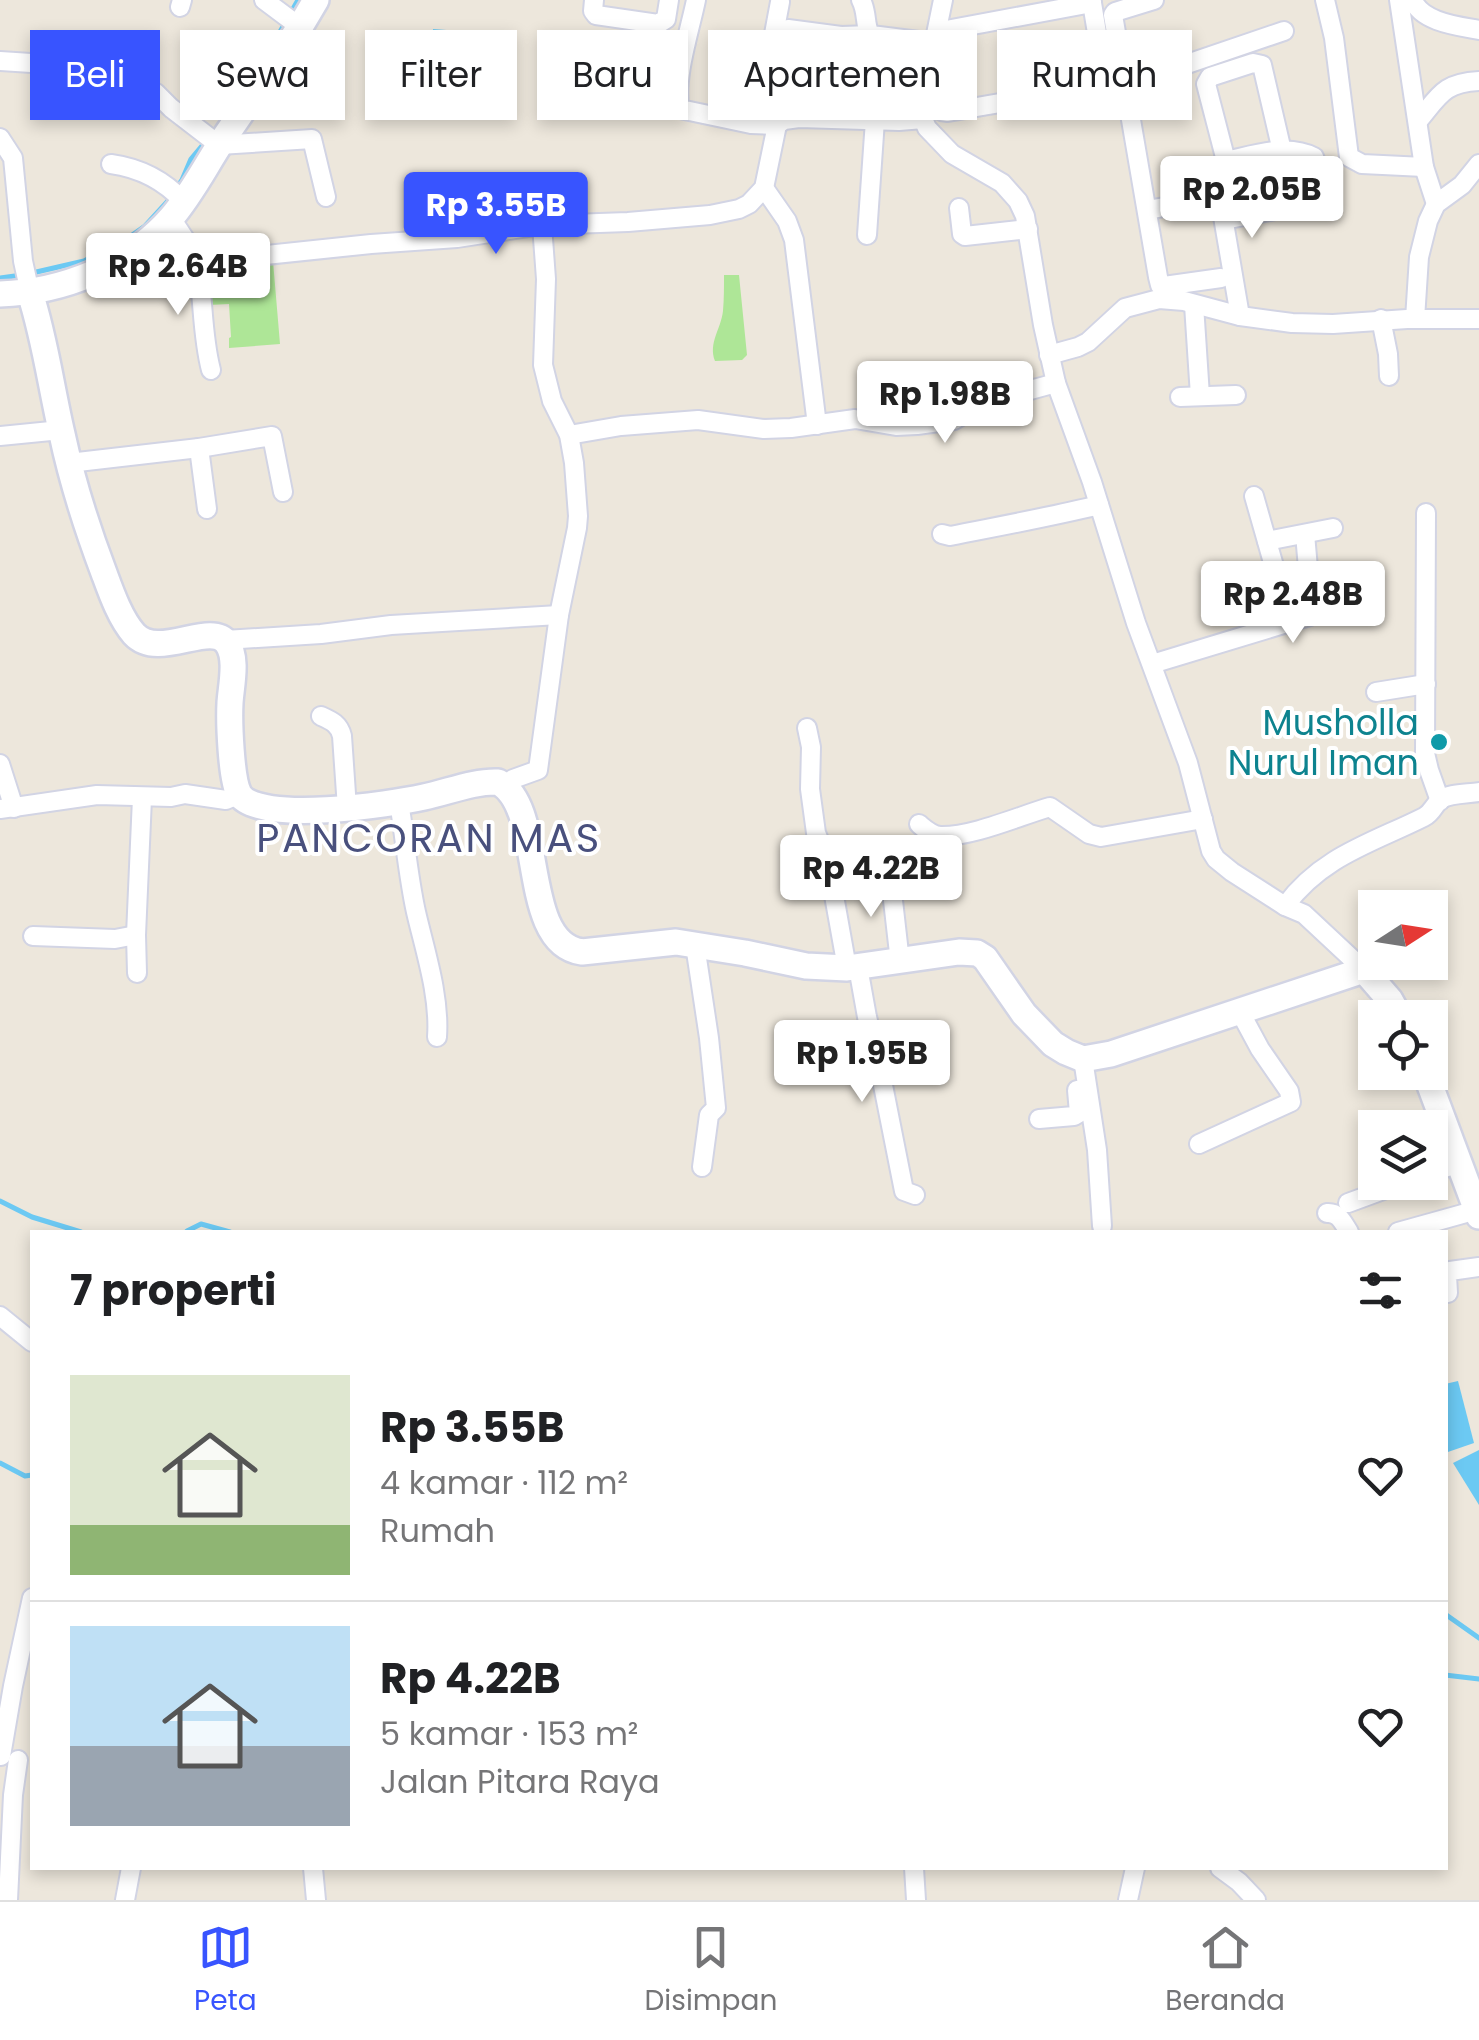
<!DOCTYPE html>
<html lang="id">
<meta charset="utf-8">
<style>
:root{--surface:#fff;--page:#f6f6f6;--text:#202124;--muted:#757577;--line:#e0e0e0;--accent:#3854ff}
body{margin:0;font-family:Poppins,sans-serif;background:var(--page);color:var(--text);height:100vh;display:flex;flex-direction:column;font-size:38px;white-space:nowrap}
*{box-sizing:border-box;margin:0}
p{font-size:32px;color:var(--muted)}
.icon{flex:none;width:55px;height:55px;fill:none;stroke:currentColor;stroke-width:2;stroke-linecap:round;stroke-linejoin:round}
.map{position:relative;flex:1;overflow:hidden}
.details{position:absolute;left:30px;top:1230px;width:1418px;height:640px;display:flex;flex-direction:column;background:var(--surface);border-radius:0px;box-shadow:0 5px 15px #0003}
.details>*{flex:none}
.hud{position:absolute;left:30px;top:30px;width:1420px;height:90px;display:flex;gap:20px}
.needle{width:65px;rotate:78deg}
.fabs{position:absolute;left:1358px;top:890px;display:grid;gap:20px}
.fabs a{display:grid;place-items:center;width:90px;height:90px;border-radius:0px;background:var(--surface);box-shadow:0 5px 15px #0003;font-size:50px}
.price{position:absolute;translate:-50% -85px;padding:0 22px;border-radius:10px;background:#fff;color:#222;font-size:32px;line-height:65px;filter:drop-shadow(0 2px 5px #0008)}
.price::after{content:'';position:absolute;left:50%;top:60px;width:30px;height:22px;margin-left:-15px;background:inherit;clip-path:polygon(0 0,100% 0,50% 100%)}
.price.active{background:var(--accent);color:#fff}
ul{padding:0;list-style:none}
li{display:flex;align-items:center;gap:30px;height:250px;padding:0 40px}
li+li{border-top:2px solid var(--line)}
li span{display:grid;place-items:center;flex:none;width:280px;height:200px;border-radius:0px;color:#555}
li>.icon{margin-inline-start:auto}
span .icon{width:120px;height:120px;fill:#fffc;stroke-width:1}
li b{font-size:42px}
h2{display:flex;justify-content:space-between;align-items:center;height:120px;padding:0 40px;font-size:42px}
.tag{padding:0 35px;border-radius:0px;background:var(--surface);box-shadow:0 5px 15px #0003;font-size:35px;line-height:90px}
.tag.active{background:var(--accent);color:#fff}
.menu{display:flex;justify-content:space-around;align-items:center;height:140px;border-top:2px solid var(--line);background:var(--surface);font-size:28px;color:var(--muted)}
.menu a{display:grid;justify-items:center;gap:5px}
.menu .active{color:var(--accent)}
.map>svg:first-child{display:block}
.green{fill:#aee697}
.water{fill:#6cc9f3}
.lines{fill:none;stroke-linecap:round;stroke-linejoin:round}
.stream{stroke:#6cc9f3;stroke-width:5}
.street-casing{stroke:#d2d4e4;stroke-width:22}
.secondary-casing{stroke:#d2d4e4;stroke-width:30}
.street{stroke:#fff;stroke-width:18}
.secondary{stroke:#fff;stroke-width:25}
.culture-dot{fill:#0f9aa8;stroke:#fff;stroke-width:4}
.labels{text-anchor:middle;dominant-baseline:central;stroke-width:8;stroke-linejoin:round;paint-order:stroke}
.culture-label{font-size:35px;fill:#0d838f;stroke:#fff;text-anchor:end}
.quarter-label{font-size:40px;letter-spacing:2.5px;fill:#49507d;stroke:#fff}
</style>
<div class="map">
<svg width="1479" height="1900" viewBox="0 0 1479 1900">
<rect width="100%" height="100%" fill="#ede7dc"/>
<!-- green -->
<g class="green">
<polygon points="273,261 280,344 229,348 229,338 231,337 229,304 209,305 205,266"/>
<path d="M724,275H739L747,355L742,360L715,361C708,343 721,329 723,311C724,299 724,287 724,275Z"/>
</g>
<!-- water -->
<g class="water">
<polygon points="433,29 460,31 453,111 426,109"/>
<polygon points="1458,1381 1474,1443 1445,1453 1445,1384"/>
<polygon points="1479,1450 1479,1505 1453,1463"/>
</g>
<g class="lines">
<!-- stream -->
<g class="stream">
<polyline points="272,46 298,0"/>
<polyline points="32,273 84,261 128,238 145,226 167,202 182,180 191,159 206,141"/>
<polyline points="0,278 22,275"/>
<polyline points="0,1201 32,1217 81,1232"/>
<polyline points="187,1231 201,1224 230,1232"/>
<polyline points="0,1463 25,1476 32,1475"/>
<polyline points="1445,1614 1479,1638"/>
<polyline points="1445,1675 1479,1679"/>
</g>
<defs>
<g id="street">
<polyline points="264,0 300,27"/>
<polyline points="594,0 593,11 596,15 658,24 666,19 669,0"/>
<path d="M696,0C690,30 673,80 680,109L751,124L777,125L784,120L799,118L899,121L923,119"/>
<path d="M861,0C868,13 864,27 871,35L935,43"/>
<polyline points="943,0 923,97 923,119 927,128 952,154 1002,183 1018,201 1025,216 1043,325 1056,383 1092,482 1136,623 1188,763 1211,851 1216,859 1232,872 1285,906 1304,914 1364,970"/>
<polyline points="1154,0 1115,12 1113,15 1158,277 1160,285 1164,286 1221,278"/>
<polyline points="1325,0 1334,38 1349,157 1362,164 1424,167 1399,0"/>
<path d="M1413,0C1421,22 1458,26 1479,30"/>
<polyline points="180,7 182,0"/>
<polyline points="788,29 841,36 871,35"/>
<polyline points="946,30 1092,3 1091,0"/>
<polyline points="0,61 108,68 156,93 171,108 219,145 312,139 326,197"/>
<polyline points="938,74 937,106 941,111 948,112 1069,91 1105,81 1092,3"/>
<polyline points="1115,81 1146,78 1284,31"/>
<path d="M1418,121C1440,95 1443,83 1479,81"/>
<polyline points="757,124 780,2"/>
<polyline points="0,138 13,158 23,261 30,293"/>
<path d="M111,164C140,168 164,180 184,202"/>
<polyline points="1424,167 1436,204"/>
<polyline points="764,188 787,221 794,240 817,425"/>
<polyline points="959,208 962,234 965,236 1028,229"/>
<polyline points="1147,210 1205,200"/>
<polyline points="171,218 196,256 219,260 371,244 457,238 542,225 628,222 710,215 739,209 749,204 764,188 777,125"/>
<path d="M1224,220L1316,202C1325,189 1320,171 1314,157C1287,143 1254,155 1226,161"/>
<polyline points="867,235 875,120"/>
<path d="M196,256C204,294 201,332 211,370"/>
<polyline points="1194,305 1200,396"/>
<polyline points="1240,316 1217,182 1226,161 1206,84 1210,77 1253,63 1262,65 1282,151"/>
<polyline points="1381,319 1388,354 1389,376"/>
<polyline points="1415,319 1419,257 1428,221 1436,204 1462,185 1479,164"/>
<polyline points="1049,355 1078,347 1088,342 1125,308 1159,299 1184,301 1240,316 1292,323 1333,324 1407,319 1479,319"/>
<polyline points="1180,397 1236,395"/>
<polyline points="569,435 621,426 698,420 764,429 791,428 855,419 896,426 917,425 954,420 982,403 1056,383"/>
<polyline points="0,436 61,430"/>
<polyline points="199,448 207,509"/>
<polyline points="69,463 199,448 272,436 283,492"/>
<polyline points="1254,496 1290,622"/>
<polyline points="1426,513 1425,753 1429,770 1440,801"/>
<path d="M942,534L950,536C1000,526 1050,517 1099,505"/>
<polyline points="1267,541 1333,528"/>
<polyline points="225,640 321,634 391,625 559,615"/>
<polyline points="1152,664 1310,616 1312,614 1305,534"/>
<polyline points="1376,692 1426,684"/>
<path d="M321,716C332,721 339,724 342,736L347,808"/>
<polyline points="807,728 811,747 810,789 816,833 828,862 847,968"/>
<polyline points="0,764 14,808"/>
<polyline points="507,786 513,779 538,770 559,615 577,528 578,516 574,463 569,435 552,401 543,365 546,279 542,225"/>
<path d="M399,802C405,838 408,876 416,912C425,951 440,996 437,1037"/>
<polyline points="0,809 97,795 171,797 185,794 226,800 240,794"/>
<path d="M919,824C925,829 931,835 940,836C972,837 1019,816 1050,807L1089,834L1101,837L1203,819"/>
<polyline points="890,874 900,962"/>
<path d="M1285,906C1322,856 1372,843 1424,817C1433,812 1433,806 1440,800C1449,793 1468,794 1479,792"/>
<polyline points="33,936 115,939 136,935"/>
<polyline points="695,945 709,1038 716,1108 709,1115 702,1167"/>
<polyline points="858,967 867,1017 879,1065 904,1191 915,1195"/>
<polyline points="137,973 136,935 142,798"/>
<polyline points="1083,1059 1097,1150 1102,1226"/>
<polyline points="1039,1119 1074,1116 1079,1113 1077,1090"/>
<polyline points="1199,1144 1291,1102 1289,1091 1260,1049 1239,1010"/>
<polyline points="1430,1173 1459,1163"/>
<polyline points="1348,1203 1405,1182"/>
<path d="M1327,1213C1339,1212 1343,1223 1349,1232"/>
<polyline points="1398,1232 1477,1210"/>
<polyline points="1448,1293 1447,1275 1450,1271 1479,1267"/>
<polyline points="0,1316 32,1342"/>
<polyline points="1,1756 13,1686 32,1598"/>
<polyline points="313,1868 316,1900"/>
<polyline points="914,1868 916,1900"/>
<polyline points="1220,1868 1239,1882 1256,1900"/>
<polyline points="8,1900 13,1795 18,1760"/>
<polyline points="125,1900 131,1868"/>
<polyline points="1128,1900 1135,1868"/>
</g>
<g id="secondary">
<path d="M30,293C45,339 51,387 62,434C72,481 87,528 104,573C111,592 120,618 134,634C159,661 210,620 227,643C238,658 231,686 230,703C229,722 231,779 239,794C258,825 392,804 424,797C448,792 474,781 498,782C547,807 518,943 582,952L676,942L745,953L806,966L847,968L959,952L977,953L985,958L1024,1014L1053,1044L1066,1052L1083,1059L1111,1054L1364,970L1390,1000L1400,1018"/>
<path d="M0,294C62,292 129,266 171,218C191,195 205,167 222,141C248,103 274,65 300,27L316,0"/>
<polyline points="1425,1072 1479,1216"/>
</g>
</defs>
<!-- street casing -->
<use href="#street" class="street-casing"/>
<!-- secondary casing -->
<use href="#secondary" class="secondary-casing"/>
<!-- street -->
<use href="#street" class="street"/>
<!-- secondary -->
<use href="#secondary" class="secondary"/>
</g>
<!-- markers -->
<circle class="culture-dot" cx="1439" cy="742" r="10"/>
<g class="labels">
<!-- culture labels -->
<g class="culture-label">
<text x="1419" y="722">Musholla<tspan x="1419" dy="40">Nurul Iman</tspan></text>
</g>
<!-- quarter labels -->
<g class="quarter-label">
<text x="429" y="838">PANCORAN MAS</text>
</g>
</g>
</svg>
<div class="fabs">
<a><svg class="needle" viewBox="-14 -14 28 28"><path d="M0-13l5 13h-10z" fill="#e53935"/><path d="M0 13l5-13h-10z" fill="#757577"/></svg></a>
<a><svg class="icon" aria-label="locate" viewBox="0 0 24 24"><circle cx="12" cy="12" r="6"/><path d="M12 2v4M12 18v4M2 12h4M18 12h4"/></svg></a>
<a><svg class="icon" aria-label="layers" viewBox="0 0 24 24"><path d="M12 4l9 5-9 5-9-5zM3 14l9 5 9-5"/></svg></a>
</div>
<b class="price" style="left:1252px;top:241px">Rp 2.05B</b>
<b class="price active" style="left:496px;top:257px">Rp 3.55B</b>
<b class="price" style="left:178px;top:318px">Rp 2.64B</b>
<b class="price" style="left:945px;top:446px">Rp 1.98B</b>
<b class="price" style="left:1293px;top:646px">Rp 2.48B</b>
<b class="price" style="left:871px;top:920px">Rp 4.22B</b>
<b class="price" style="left:862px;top:1105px">Rp 1.95B</b>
<div class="hud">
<a class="tag active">Beli</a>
<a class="tag">Sewa</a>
<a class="tag">Filter</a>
<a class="tag">Baru</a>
<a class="tag">Apartemen</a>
<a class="tag">Rumah</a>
</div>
<section class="details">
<h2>7 properti<svg class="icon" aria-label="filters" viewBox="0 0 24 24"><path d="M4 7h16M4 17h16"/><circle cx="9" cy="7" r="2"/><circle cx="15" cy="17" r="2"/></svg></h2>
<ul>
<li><span style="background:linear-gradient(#dfe7d0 75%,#8fb573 0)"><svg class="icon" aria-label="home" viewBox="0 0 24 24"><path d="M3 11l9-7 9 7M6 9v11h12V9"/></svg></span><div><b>Rp 3.55B</b><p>4 kamar · 112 m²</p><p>Rumah</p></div><svg class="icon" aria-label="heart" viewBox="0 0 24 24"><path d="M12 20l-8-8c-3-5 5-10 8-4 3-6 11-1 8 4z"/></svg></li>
<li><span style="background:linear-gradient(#bfe0f5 60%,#9aa5b1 0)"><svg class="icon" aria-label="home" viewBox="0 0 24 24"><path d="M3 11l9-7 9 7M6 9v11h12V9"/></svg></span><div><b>Rp 4.22B</b><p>5 kamar · 153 m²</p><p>Jalan Pitara Raya</p></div><svg class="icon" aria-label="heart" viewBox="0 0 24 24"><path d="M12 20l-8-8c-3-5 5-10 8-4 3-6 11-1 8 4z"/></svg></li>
</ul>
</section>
</div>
<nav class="menu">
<a class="active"><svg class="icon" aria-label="map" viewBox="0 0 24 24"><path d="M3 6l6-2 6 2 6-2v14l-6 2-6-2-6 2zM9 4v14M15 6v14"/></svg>Peta</a>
<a><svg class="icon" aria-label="saved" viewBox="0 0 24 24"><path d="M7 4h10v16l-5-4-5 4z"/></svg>Disimpan</a>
<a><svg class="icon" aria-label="home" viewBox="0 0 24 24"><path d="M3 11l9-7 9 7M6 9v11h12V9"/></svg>Beranda</a>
</nav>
